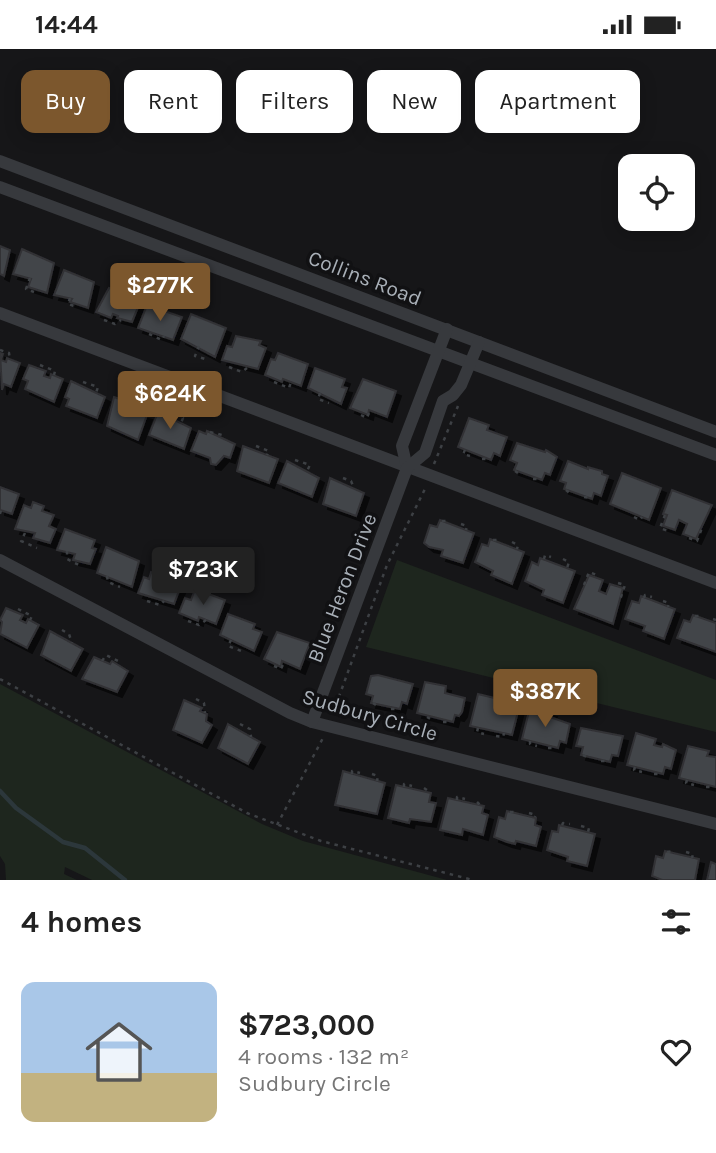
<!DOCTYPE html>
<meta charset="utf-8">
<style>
:root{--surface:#fff;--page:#f6f6f6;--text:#222;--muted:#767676;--accent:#7c572d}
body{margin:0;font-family:Karla,sans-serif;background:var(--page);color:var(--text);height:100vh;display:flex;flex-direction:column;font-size:26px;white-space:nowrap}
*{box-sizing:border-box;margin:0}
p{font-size:23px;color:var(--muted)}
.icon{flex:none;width:38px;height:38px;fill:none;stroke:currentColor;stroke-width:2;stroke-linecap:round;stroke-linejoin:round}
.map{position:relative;height:831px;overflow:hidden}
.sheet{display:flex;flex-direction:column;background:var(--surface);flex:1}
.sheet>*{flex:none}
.hud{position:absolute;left:21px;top:21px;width:676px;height:63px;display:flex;gap:14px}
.fabs{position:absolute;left:618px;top:105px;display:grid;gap:14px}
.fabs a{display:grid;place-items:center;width:77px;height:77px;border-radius:14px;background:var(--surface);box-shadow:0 4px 18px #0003;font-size:35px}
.price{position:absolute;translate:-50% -60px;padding:0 16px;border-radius:7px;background:var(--accent);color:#fff;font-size:23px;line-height:46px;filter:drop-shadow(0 2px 4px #0008)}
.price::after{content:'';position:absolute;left:50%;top:42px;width:21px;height:16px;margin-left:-10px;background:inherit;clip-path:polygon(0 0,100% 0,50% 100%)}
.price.on{background:#222;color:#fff}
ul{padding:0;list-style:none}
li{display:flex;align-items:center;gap:21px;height:175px;padding:0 21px}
li span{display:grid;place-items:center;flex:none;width:196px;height:140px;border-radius:14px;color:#555}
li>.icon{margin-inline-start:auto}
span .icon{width:84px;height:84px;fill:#fffc;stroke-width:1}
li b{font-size:30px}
h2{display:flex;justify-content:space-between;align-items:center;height:84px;padding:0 21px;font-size:30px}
.pill{padding:0 24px;border-radius:14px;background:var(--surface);box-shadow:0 4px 18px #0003;font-size:24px;line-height:63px}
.pill.on{background:var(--accent);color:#fff}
.status{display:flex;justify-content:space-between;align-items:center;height:49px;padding:0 35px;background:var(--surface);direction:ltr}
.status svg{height:19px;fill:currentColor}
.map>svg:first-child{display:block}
.green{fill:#1e261e}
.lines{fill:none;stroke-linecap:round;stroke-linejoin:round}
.stream{stroke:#2c373b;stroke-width:4.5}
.building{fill:#424448;stroke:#303034;stroke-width:2;filter:url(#shadow)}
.path{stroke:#3d4044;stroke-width:2.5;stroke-dasharray:3.5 5;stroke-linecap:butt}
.street{stroke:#37393d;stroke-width:12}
.labels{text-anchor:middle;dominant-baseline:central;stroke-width:7;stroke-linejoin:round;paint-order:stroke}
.street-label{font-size:21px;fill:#a8afb7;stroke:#111113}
</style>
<div class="status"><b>14:44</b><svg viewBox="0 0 49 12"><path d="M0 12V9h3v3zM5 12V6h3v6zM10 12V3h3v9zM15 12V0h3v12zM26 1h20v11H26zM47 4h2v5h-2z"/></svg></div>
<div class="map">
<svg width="716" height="831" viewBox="0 0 716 831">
<defs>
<filter id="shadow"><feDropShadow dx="5" dy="5" stdDeviation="0" flood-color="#0009"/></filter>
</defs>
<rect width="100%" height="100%" fill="#161618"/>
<!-- green -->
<g class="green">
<polygon points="397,511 716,631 716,683 366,598"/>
<polygon points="0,635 262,775 303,792 447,831 92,831 65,818 64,825 77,831 6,831 5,815 0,807"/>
</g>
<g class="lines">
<!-- stream -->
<polyline class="stream" points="0,742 16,759 63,793 85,799 125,831"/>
</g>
<!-- building -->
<g class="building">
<polygon points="0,197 10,201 4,227 0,225"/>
<polygon points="22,200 54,214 47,244 28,238 31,230 13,225"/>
<polygon points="64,221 94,233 88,259 70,253 72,250 54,246"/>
<polygon points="109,239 134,244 132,248 141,251 132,273 117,269 118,267 113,265 111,269 96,263"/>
<polygon points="147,256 182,268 173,291 138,279"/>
<polygon points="191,265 226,279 215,308 181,290"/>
<polygon points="236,287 261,292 259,296 266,299 258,320 222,311 227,297 232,298"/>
<polygon points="0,304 3,305 1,311 6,313 7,309 20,314 11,338 4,335 2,341"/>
<polygon points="278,304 308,315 301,337 283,330 282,333 265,326 271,310 275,311"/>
<polygon points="29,316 46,322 44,327 50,329 51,325 63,330 54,353 25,340 28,332 23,330"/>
<polygon points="315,319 345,330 342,338 347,339 341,355 308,339"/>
<polygon points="363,330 396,342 387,368 369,361 368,366 350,359"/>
<polygon points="71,332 105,348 97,369 66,357 69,350 65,348"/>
<polygon points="114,348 132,354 130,361 147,366 138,391 107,377"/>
<polygon points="158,363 191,379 184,400 149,386"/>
<polygon points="469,369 489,376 487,381 507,388 500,407 494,404 491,411 458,398"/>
<polygon points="199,382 206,385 207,382 235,395 230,409 224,407 216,416 211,415 210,409 191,402"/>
<polygon points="517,394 545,403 546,401 557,408 550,426 545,424 542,431 514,421 517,414 510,411"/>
<polygon points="243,397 278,410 269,434 237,422"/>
<polygon points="287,412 319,429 312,448 278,434"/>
<polygon points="568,412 588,420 588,418 602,422 602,425 608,427 601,447 594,444 592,450 564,440 566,434 560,432"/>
<polygon points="622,424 661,439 649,471 610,455"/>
<polygon points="330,429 364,444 356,467 323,455"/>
<polygon points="0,438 19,445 12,465 0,461"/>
<polygon points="672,441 712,456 696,490 683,485 687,475 679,471 675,481 663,477 667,466 663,465"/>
<polygon points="33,453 44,457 42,462 54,466 49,477 56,480 50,494 33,489 35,484 15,480 24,456 31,459"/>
<polygon points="440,471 474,484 463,514 441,507 443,501 429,498 424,494 430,476 437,478"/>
<polygon points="65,480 95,491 92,499 96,500 90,515 73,511 75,505 57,501"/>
<polygon points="490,490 524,503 512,535 491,526 493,522 475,513 482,495 488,497"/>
<polygon points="106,498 139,512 132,538 97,524"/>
<polygon points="540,509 575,522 563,554 542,546 544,541 525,532 532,513 538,516"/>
<polygon points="151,523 182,534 174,555 138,544 144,528 149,530"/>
<polygon points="589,526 603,531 599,542 606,545 610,535 623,539 613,575 574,560"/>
<polygon points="195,540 225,551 216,575 199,568 198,572 179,564 185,549 191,551"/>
<polygon points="641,547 675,560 664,590 643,582 645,577 625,570 632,552 639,554"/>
<polygon points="6,559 23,566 20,571 26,574 28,570 39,576 27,599 0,585 2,573 0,571"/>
<polygon points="228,565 255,575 253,580 262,583 254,602 220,586"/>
<polygon points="693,566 716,574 716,603 677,589 684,571 690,573"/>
<polygon points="50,582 83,600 71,622 41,606"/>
<polygon points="277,583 310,594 300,620 282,612 281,618 264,610"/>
<polygon points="94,608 110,615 112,612 128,622 117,643 82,630"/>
<polygon points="378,626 413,635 407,655 402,653 400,660 371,654 373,647 366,645 371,627"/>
<polygon points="425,633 446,637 445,644 465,649 462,663 459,667 455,666 453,673 417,664"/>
<polygon points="478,645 520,655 512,686 470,677"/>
<polygon points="184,651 202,659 200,662 207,665 206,672 212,676 202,694 173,681"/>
<polygon points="530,658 552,663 550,668 570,675 566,694 560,692 558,699 522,690"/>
<polygon points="228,675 260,693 248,715 218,699"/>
<polygon points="581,679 623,687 618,707 612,706 610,713 581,706 583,698 576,697"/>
<polygon points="636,684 656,690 654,696 662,698 663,695 676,701 671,720 665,718 663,725 627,716"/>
<polygon points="688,697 709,702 707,707 716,708 716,738 679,729"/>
<polygon points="343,722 385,734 377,765 335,756"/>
<polygon points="396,736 431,744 429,753 436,754 431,773 410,770 409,774 388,769"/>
<polygon points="448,749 484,757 482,764 488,766 483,786 463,780 462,786 440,781"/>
<polygon points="507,762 536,769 535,776 541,778 536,797 516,792 515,795 507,793 494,788 499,768 505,770"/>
<polygon points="559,776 595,785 587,817 567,812 568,808 547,801 552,782 558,783"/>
<polygon points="665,802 699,810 695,831 662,831 652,827 656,807 663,809"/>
<polygon points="711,813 716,815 716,831 707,831"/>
</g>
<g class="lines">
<!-- path -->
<g class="path">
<polyline points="30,229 26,240 34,243"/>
<polyline points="378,240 418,255"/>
<polyline points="70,249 68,255 77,258"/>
<polyline points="104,271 115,275 121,271"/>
<polyline points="149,285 162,291 164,287"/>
<polyline points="199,297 195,307 205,310"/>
<polyline points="0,301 9,304 10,311"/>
<polyline points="40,316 55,322 54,326"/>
<polyline points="229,318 242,323 247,319"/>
<polyline points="83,333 98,338 96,344"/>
<polyline points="274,333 289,339 291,333"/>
<polyline points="320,344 318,350 329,354"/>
<polyline points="127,349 135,352 131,362"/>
<polyline points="167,363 183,369 181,374"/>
<polyline points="361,366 367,369 370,361"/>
<polyline points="210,383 226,387"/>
<polyline points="256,397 269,402 267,406"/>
<polyline points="465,401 463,405 470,407"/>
<polyline points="482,410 489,410"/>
<polyline points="295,411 310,416 307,422"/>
<polyline points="434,415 458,357"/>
<polyline points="515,422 521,426"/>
<polyline points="343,429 351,432 354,439"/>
<polyline points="533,430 539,430"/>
<polyline points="566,441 571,445"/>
<polyline points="584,448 590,449"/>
<polyline points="0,465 1,461"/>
<polyline points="665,466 660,479 668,482"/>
<polyline points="634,468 640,471 642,468"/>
<polyline points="442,472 449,472"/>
<polyline points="461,475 467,477 466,481"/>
<polyline points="25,484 21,492 37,499"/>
<polyline points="689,489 697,492 702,479"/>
<polyline points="493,491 500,491"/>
<polyline points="512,493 518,496 517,500"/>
<polyline points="67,502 67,510 79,516"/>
<polyline points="544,510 545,506 551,508"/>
<polyline points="563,510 569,513 567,519"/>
<polyline points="107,527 108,533 120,538"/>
<polyline points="618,534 625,536 620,551"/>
<polyline points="584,536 589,523 597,526"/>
<polyline points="644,549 645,546 652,548"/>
<polyline points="147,552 160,556 164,552"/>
<polyline points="663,552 669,554 668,558"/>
<polyline points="18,560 32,567 30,571"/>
<polyline points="695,567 702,567"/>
<polyline points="713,570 716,571"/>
<polyline points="188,572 199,576 206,571"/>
<polyline points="62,581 69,585 72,594"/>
<polyline points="231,591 228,597 244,603"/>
<polyline points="102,612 106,606 120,613"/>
<polyline points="274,617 281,620 284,613"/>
<polyline points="0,630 247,764 321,792 473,831"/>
<polyline points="196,650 204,654 205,664"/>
<polyline points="373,654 379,658"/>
<polyline points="391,660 399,660"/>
<polyline points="333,664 387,516 426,438"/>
<polyline points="427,668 432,671"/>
<polyline points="443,673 451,673"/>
<polyline points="240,675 250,680 251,688"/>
<polyline points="478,679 477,683 484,685"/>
<polyline points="496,687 503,688 504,684"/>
<polyline points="530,692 530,695 537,697"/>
<polyline points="548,699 556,699"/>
<polyline points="583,706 590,710"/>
<polyline points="601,712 607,712"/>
<polyline points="635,718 634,721 642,723"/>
<polyline points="352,725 352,722 360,724"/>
<polyline points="372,725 378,727 377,732"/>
<polyline points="654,725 661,725"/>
<polyline points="687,731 686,734 694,736"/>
<polyline points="404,738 404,735 412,737"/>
<polyline points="706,738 713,738"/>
<polyline points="424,739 430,743"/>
<polyline points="457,751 457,748 465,750"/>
<polyline points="477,753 481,757"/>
<polyline points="510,763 517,763"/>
<polyline points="529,764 536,766 535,768"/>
<polyline points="277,776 324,687"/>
<polyline points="562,776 563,774 570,775"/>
<polyline points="581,777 589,779 588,783"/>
<polyline points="667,803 674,802"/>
<polyline points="686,803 693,805 692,809"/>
</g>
<!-- street -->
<g class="street">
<polyline points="0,112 716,383"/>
<polyline points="0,138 716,406"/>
<polyline points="0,264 716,534"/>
<polyline points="407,419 402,397 447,280"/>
<polyline points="0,511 290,664 312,673 716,775"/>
<polyline points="312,673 407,419 425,404 443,352 453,346 461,336 479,293"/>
</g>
</g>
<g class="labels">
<!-- street labels -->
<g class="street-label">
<text transform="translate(365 229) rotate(21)">Collins Road</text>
<text transform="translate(342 539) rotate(-69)">Blue Heron Drive</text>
<text transform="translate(370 666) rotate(16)">Sudbury Circle</text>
</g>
</g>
</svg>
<div class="fabs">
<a><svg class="icon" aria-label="locate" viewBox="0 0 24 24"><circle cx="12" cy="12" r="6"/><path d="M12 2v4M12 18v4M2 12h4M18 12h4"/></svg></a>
</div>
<b class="price" style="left:160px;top:274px">$277K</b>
<b class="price" style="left:170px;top:382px">$624K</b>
<b class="price on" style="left:203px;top:558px">$723K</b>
<b class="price" style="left:545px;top:680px">$387K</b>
<div class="hud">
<a class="pill on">Buy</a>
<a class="pill">Rent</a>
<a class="pill">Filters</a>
<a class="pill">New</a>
<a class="pill">Apartment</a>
</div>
</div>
<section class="sheet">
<h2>4 homes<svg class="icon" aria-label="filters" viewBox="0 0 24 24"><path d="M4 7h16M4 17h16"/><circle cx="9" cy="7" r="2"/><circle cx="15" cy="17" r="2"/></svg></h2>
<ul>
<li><span style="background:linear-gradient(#a9c7e8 65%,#c2b280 0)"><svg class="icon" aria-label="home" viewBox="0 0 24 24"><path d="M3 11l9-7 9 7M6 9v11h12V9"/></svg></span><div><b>$723,000</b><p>4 rooms · 132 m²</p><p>Sudbury Circle</p></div><svg class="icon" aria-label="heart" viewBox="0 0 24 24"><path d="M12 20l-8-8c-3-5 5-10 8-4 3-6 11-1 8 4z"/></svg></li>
</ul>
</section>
